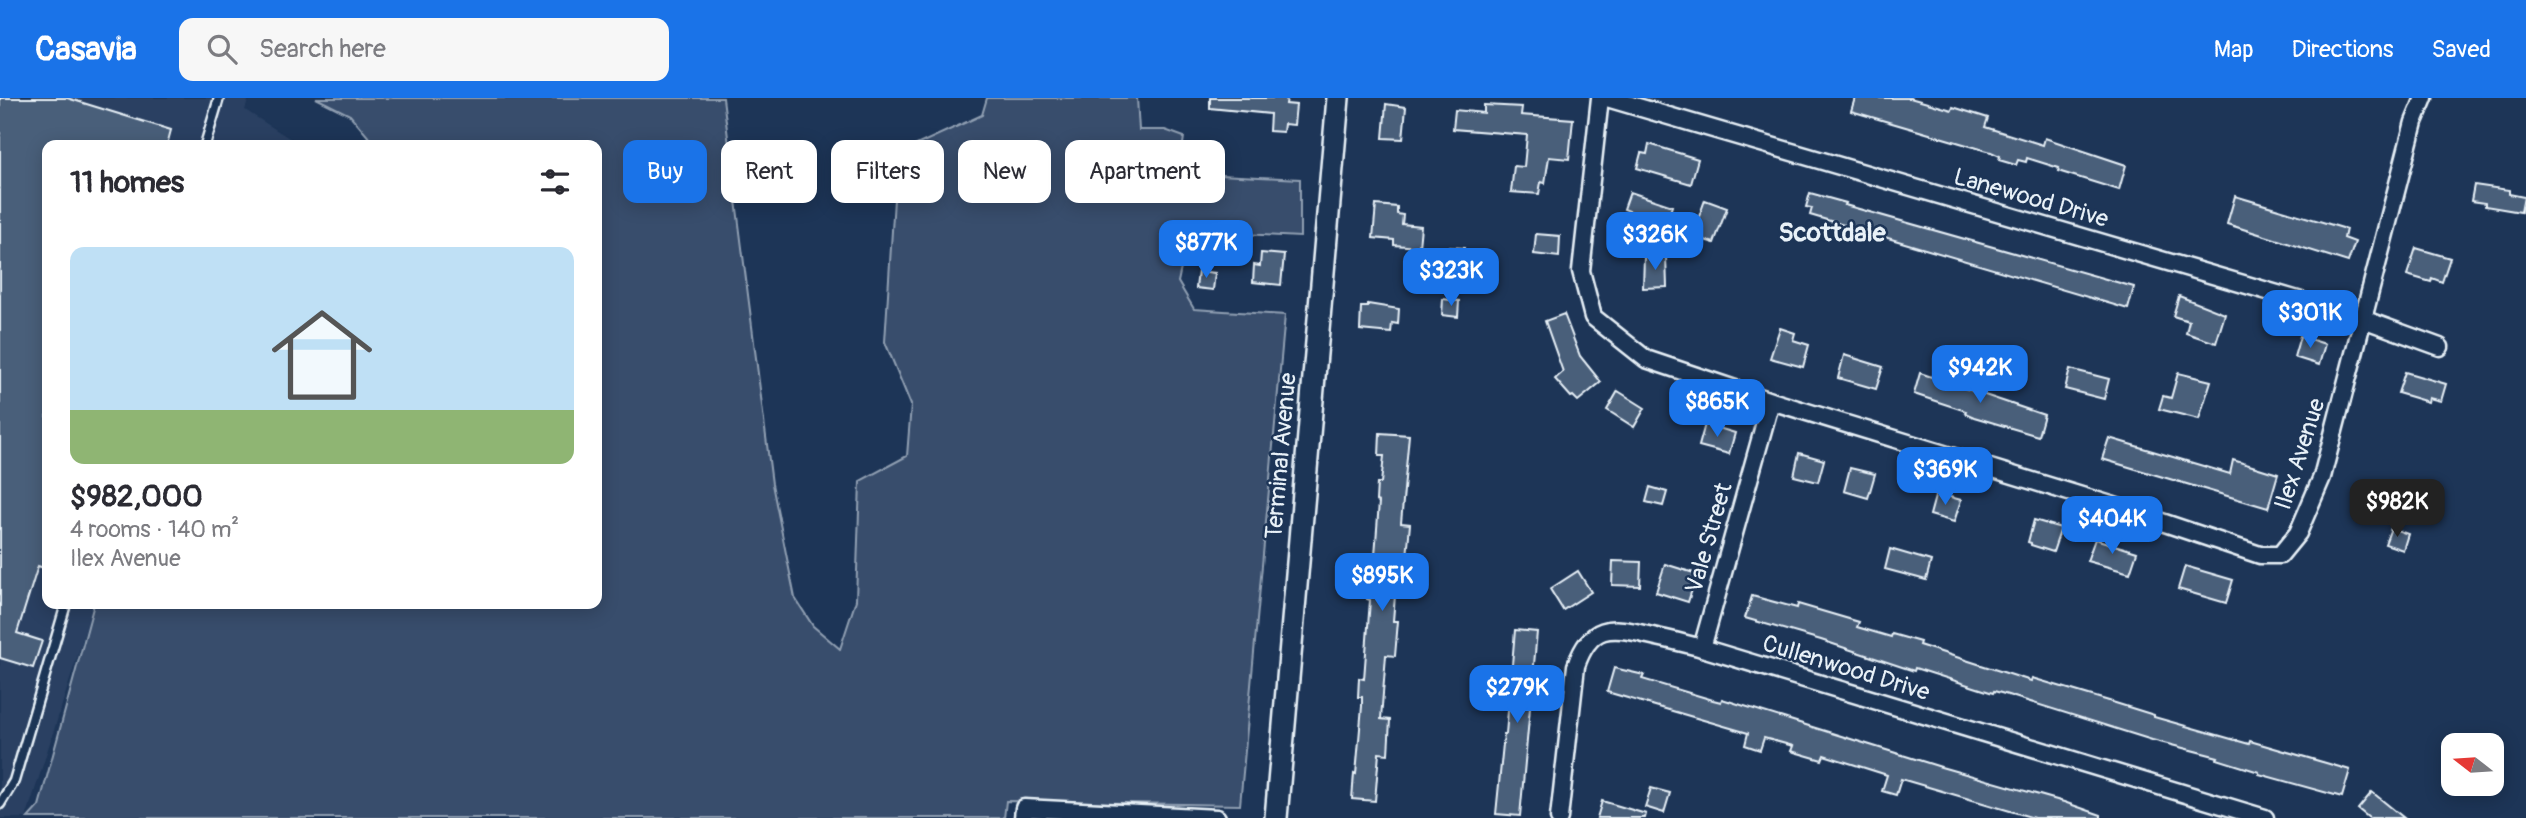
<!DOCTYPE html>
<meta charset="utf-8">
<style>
:root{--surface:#fff;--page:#f7f7f7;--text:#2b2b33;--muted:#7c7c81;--line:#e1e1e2;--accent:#1a73e8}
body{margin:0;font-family:Pangolin,sans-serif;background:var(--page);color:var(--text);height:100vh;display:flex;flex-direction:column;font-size:26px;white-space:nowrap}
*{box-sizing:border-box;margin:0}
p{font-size:23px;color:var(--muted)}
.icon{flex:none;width:38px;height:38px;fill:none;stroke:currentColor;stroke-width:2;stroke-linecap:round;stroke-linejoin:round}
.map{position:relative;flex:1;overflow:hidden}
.panel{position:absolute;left:42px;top:42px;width:560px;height:469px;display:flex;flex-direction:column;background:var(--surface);border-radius:14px;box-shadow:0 4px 18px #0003}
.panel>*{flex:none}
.hud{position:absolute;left:623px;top:42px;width:665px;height:63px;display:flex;gap:14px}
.needle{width:46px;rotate:287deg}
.tools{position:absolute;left:2441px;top:635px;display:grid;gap:14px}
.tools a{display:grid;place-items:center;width:63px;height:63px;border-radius:14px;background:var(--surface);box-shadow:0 4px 18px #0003;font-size:35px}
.price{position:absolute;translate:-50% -60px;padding:0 16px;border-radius:14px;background:var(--accent);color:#fff;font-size:23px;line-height:46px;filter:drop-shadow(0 2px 4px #0008)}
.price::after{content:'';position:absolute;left:50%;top:42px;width:21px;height:16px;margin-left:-10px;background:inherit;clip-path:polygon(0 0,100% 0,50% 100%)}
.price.selected{background:#222;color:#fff}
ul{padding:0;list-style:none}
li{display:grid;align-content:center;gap:14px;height:371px;padding:0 28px}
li+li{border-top:2px solid var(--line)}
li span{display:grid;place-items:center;height:217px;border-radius:14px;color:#555}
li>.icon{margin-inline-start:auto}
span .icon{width:126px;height:126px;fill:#fffc;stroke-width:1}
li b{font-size:30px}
h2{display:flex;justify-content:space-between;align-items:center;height:84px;padding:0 28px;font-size:30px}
.chip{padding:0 24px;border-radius:14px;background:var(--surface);box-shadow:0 4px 18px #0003;font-size:24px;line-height:63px}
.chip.selected{background:var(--accent);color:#fff}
header{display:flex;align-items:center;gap:42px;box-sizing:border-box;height:98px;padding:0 35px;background:var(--accent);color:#fff}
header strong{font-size:33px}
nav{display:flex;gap:38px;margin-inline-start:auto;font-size:24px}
.search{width:490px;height:63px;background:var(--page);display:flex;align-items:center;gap:18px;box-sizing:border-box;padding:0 24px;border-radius:14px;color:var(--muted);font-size:26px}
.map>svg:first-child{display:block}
.built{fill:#2a4162}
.green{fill:#374d6c;stroke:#909fb2;stroke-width:2}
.building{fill:#495e7a;stroke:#e8f1f8;stroke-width:2}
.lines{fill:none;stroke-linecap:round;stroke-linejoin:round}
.lane-casing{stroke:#e8f1f8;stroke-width:13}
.street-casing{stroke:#e8f1f8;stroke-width:21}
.secondary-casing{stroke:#e8f1f8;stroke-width:26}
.lane{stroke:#1d3557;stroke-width:8}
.street{stroke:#1d3557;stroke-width:16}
.secondary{stroke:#1d3557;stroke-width:21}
.labels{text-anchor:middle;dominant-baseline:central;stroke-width:5;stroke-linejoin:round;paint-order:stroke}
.street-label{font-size:24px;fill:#e8f1f8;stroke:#1d3557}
.neighbourhood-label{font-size:26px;font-weight:bold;fill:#e8f1f8;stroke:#1d3557}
</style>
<header>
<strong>Casavia</strong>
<div class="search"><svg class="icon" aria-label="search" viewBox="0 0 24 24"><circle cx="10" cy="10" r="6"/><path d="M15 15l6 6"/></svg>Search here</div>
<nav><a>Map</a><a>Directions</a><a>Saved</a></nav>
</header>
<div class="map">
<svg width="2526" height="720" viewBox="0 0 2526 720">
<rect width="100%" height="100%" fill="#1d3557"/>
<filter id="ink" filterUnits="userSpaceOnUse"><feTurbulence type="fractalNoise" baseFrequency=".0143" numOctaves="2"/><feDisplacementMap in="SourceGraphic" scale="14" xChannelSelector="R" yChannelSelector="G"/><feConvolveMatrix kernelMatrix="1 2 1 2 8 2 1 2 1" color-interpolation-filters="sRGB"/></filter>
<g filter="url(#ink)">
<!-- built -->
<polygon class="built" points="0,0 249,0 245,12 300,47 47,47 47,506 94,506 26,720 0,720"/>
<!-- green -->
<polygon class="green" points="316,0 723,0 772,386 795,500 813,528 840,551 856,502 860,383 907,358 911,307 885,244 895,85 912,49 982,17 987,0 1137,0 1139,32 1165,32 1184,39 1179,75 1300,81 1300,139 1189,133 1178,184 1194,211 1285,217 1240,707 1006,703 1004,720 28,720 39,708 94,506 597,506 597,47 375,47 350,17"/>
<!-- building -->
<g class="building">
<polygon points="0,0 67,0 171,32 167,47 47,47 47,471 38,468 17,535 42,543 33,570 0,560"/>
<polygon points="1210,0 1287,0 1286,6 1296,7 1294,27 1284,26 1283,34 1269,33 1270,16 1210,10"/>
<polygon points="1855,0 1910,0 1952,12 1953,9 1988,20 1985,29 2043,47 2045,40 2126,67 2119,92 2058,73 2059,70 2027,60 2026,64 2018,62 2016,67 1999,62 2000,58 1991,54 1851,13"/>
<polygon points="1386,6 1406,9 1403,41 1383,40"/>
<polygon points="1484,7 1522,9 1521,17 1573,21 1569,61 1549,59 1545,85 1541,84 1539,96 1511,94 1514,68 1524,69 1527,37 1453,31 1455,12 1484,15"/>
<polygon points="1649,46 1698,61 1691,86 1637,70 1641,55 1647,56"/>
<polygon points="2474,87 2509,92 2509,96 2524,99 2521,114 2485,108 2485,105 2471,103"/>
<polygon points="1630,94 1672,108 1665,129 1631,118 1632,114 1624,111"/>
<polygon points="1810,95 1846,105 1845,107 2134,189 2128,211 1810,117 1812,110 1806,109"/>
<polygon points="2235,98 2346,131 2344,140 2355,144 2348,164 2227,126"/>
<polygon points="1705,102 1727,110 1714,145 1692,138"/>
<polygon points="1376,107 1397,109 1397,116 1403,117 1402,126 1421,128 1419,149 1394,147 1394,142 1373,140"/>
<polygon points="1536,136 1560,138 1559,159 1534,156"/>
<polygon points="1447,149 1464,150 1463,168 1446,167"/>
<polygon points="2416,150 2450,160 2442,184 2432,180 2431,184 2407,177"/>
<polygon points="1261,155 1284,157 1281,187 1253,184 1254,167 1260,168"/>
<polygon points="1666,158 1667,189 1643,190 1644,159"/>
<polygon points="1198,173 1215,175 1213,192 1196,190"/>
<polygon points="2179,198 2225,216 2216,245 2186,235 2189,223 2173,218"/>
<polygon points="1443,201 1459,203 1458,219 1442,217"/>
<polygon points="1368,206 1399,211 1398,226 1392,225 1391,235 1360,232 1361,209 1368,209"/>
<polygon points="1564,216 1580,258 1601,284 1578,303 1573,298 1571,299 1555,281 1563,274 1545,223"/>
<polygon points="1780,230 1795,235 1793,242 1809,247 1803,269 1770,260"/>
<polygon points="2300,238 2325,246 2319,267 2294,259"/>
<polygon points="1844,257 1883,269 1876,291 1838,280"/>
<polygon points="2070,271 2109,281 2104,301 2065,291"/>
<polygon points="2405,274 2446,286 2441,303 2429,300 2428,304 2398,295"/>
<polygon points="1920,275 2044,317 2038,338 1974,319 1965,315 1966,313 1914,296"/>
<polygon points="2178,275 2211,283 2199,321 2159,311 2163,298 2171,300"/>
<polygon points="1618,293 1645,310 1634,329 1607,312"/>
<polygon points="1705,326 1735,335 1729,356 1699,348"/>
<polygon points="1380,335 1409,337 1401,425 1410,426 1407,459 1398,459 1393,523 1398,523 1395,558 1386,557 1381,621 1390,622 1388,656 1379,655 1375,703 1352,701 1354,675 1356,676 1362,608 1362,599 1358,599 1359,580 1364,581 1370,502 1367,501 1369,484 1373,484 1379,404 1376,403 1377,385 1381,385 1384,358 1379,358"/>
<polygon points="2109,340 2230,376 2233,362 2278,376 2268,410 2102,361"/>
<polygon points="1799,355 1824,362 1818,384 1794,378"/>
<polygon points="1850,370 1875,376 1868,400 1844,393"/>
<polygon points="2361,387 2384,394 2377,416 2354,409"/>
<polygon points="1650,389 1667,394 1663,408 1646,404"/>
<polygon points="1936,395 1961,402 1954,424 1930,417"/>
<polygon points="2034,422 2061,430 2053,454 2031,447 2031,445 2028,444"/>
<polygon points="2391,430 2408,436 2403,452 2385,446"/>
<polygon points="2095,441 2137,454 2130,475 2087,463"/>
<polygon points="1890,451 1931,463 1926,482 1885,471"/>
<polygon points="1613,463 1641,464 1640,488 1612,487"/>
<polygon points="1665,466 1697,476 1688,504 1656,494"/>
<polygon points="2185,468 2233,482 2226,505 2178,491"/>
<polygon points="1578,473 1591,494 1563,512 1550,491"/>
<polygon points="1752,498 1797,510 1798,506 1859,524 1857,529 1891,539 1892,536 1920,544 1919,547 2031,583 2032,580 2109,603 2154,617 2154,619 2249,646 2250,643 2350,672 2342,699 2259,676 2259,674 2217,661 2218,659 2152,642 2008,597 1994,593 1993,595 1915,570 1914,573 1821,542 1745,520"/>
<polygon points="1515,532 1537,534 1520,718 1496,716 1504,636 1506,636"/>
<polygon points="1614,570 1644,577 1642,581 1713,602 1721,604 1722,601 1941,669 2064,704 2101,717 2101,720 2034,720 1901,681 1896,697 1882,693 1887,677 1824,657 1822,662 1791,653 1793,648 1764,640 1760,652 1745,647 1748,635 1607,594"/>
<polygon points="1651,690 1670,695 1664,715 1645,709"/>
<polygon points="2372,694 2404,720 2369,720 2358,711"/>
<polygon points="1602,703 1646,716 1645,720 1597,720"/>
</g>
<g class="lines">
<defs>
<g id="lane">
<polyline points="205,47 219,0"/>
<polyline points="0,706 14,683 66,506"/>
</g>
<g id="street">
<polyline points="1600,0 1581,173 1593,219 1646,261 1771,303 2111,407 2260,457 2280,457 2298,435 2322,379 2414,24 2424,0"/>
<polyline points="1607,0 2363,221 2440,249"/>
<polyline points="1702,550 1771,303"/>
<polyline points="1023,720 1024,710 1217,720"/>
<path d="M1559,720L1576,568C1590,527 1610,527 1648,537C1666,541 1684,545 1702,550L2265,720"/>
</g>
<polyline id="secondary" points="1276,720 1338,0"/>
</defs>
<!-- lane casing -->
<use href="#lane" class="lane-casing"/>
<!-- street casing -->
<use href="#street" class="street-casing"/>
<!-- secondary casing -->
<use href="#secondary" class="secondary-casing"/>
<!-- lane -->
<use href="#lane" class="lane"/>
<!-- street -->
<use href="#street" class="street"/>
<!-- secondary -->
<use href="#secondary" class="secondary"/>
</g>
</g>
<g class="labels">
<!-- street labels -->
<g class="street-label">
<text transform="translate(2031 100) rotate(16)">Lanewood Drive</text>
<text transform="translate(2300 356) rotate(-72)">Ilex Avenue</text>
<text transform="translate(1281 358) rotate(-85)">Terminal Avenue</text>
<text transform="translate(1709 440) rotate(-74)">Vale Street</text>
<text transform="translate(1846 570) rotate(17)">Cullenwood Drive</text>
</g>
<!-- neighbourhood labels -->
<g class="neighbourhood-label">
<text x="1832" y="135">Scottdale</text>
</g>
</g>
</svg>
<div class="tools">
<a><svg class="needle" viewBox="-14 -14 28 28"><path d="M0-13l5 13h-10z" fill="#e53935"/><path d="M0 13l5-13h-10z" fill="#7c7c81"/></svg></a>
</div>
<b class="price" style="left:1655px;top:174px">$326K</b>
<b class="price" style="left:1206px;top:182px">$877K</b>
<b class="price" style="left:1451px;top:210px">$323K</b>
<b class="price" style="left:2310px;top:252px">$301K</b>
<b class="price" style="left:1980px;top:307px">$942K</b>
<b class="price" style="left:1717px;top:341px">$865K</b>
<b class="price" style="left:1945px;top:409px">$369K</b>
<b class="price selected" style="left:2397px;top:441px">$982K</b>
<b class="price" style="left:2112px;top:458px">$404K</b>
<b class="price" style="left:1382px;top:515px">$895K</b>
<b class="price" style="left:1517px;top:627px">$279K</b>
<div class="hud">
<a class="chip selected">Buy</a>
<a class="chip">Rent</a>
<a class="chip">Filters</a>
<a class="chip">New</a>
<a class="chip">Apartment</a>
</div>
<section class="panel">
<h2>11 homes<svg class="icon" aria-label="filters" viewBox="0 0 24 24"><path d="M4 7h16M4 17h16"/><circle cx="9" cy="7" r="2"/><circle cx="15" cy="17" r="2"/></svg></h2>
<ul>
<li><span style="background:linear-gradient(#bfe0f5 75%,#8fb573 0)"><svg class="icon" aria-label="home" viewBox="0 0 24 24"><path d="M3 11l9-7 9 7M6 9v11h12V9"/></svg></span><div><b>$982,000</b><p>4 rooms · 140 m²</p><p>Ilex Avenue</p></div></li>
</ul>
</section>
</div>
